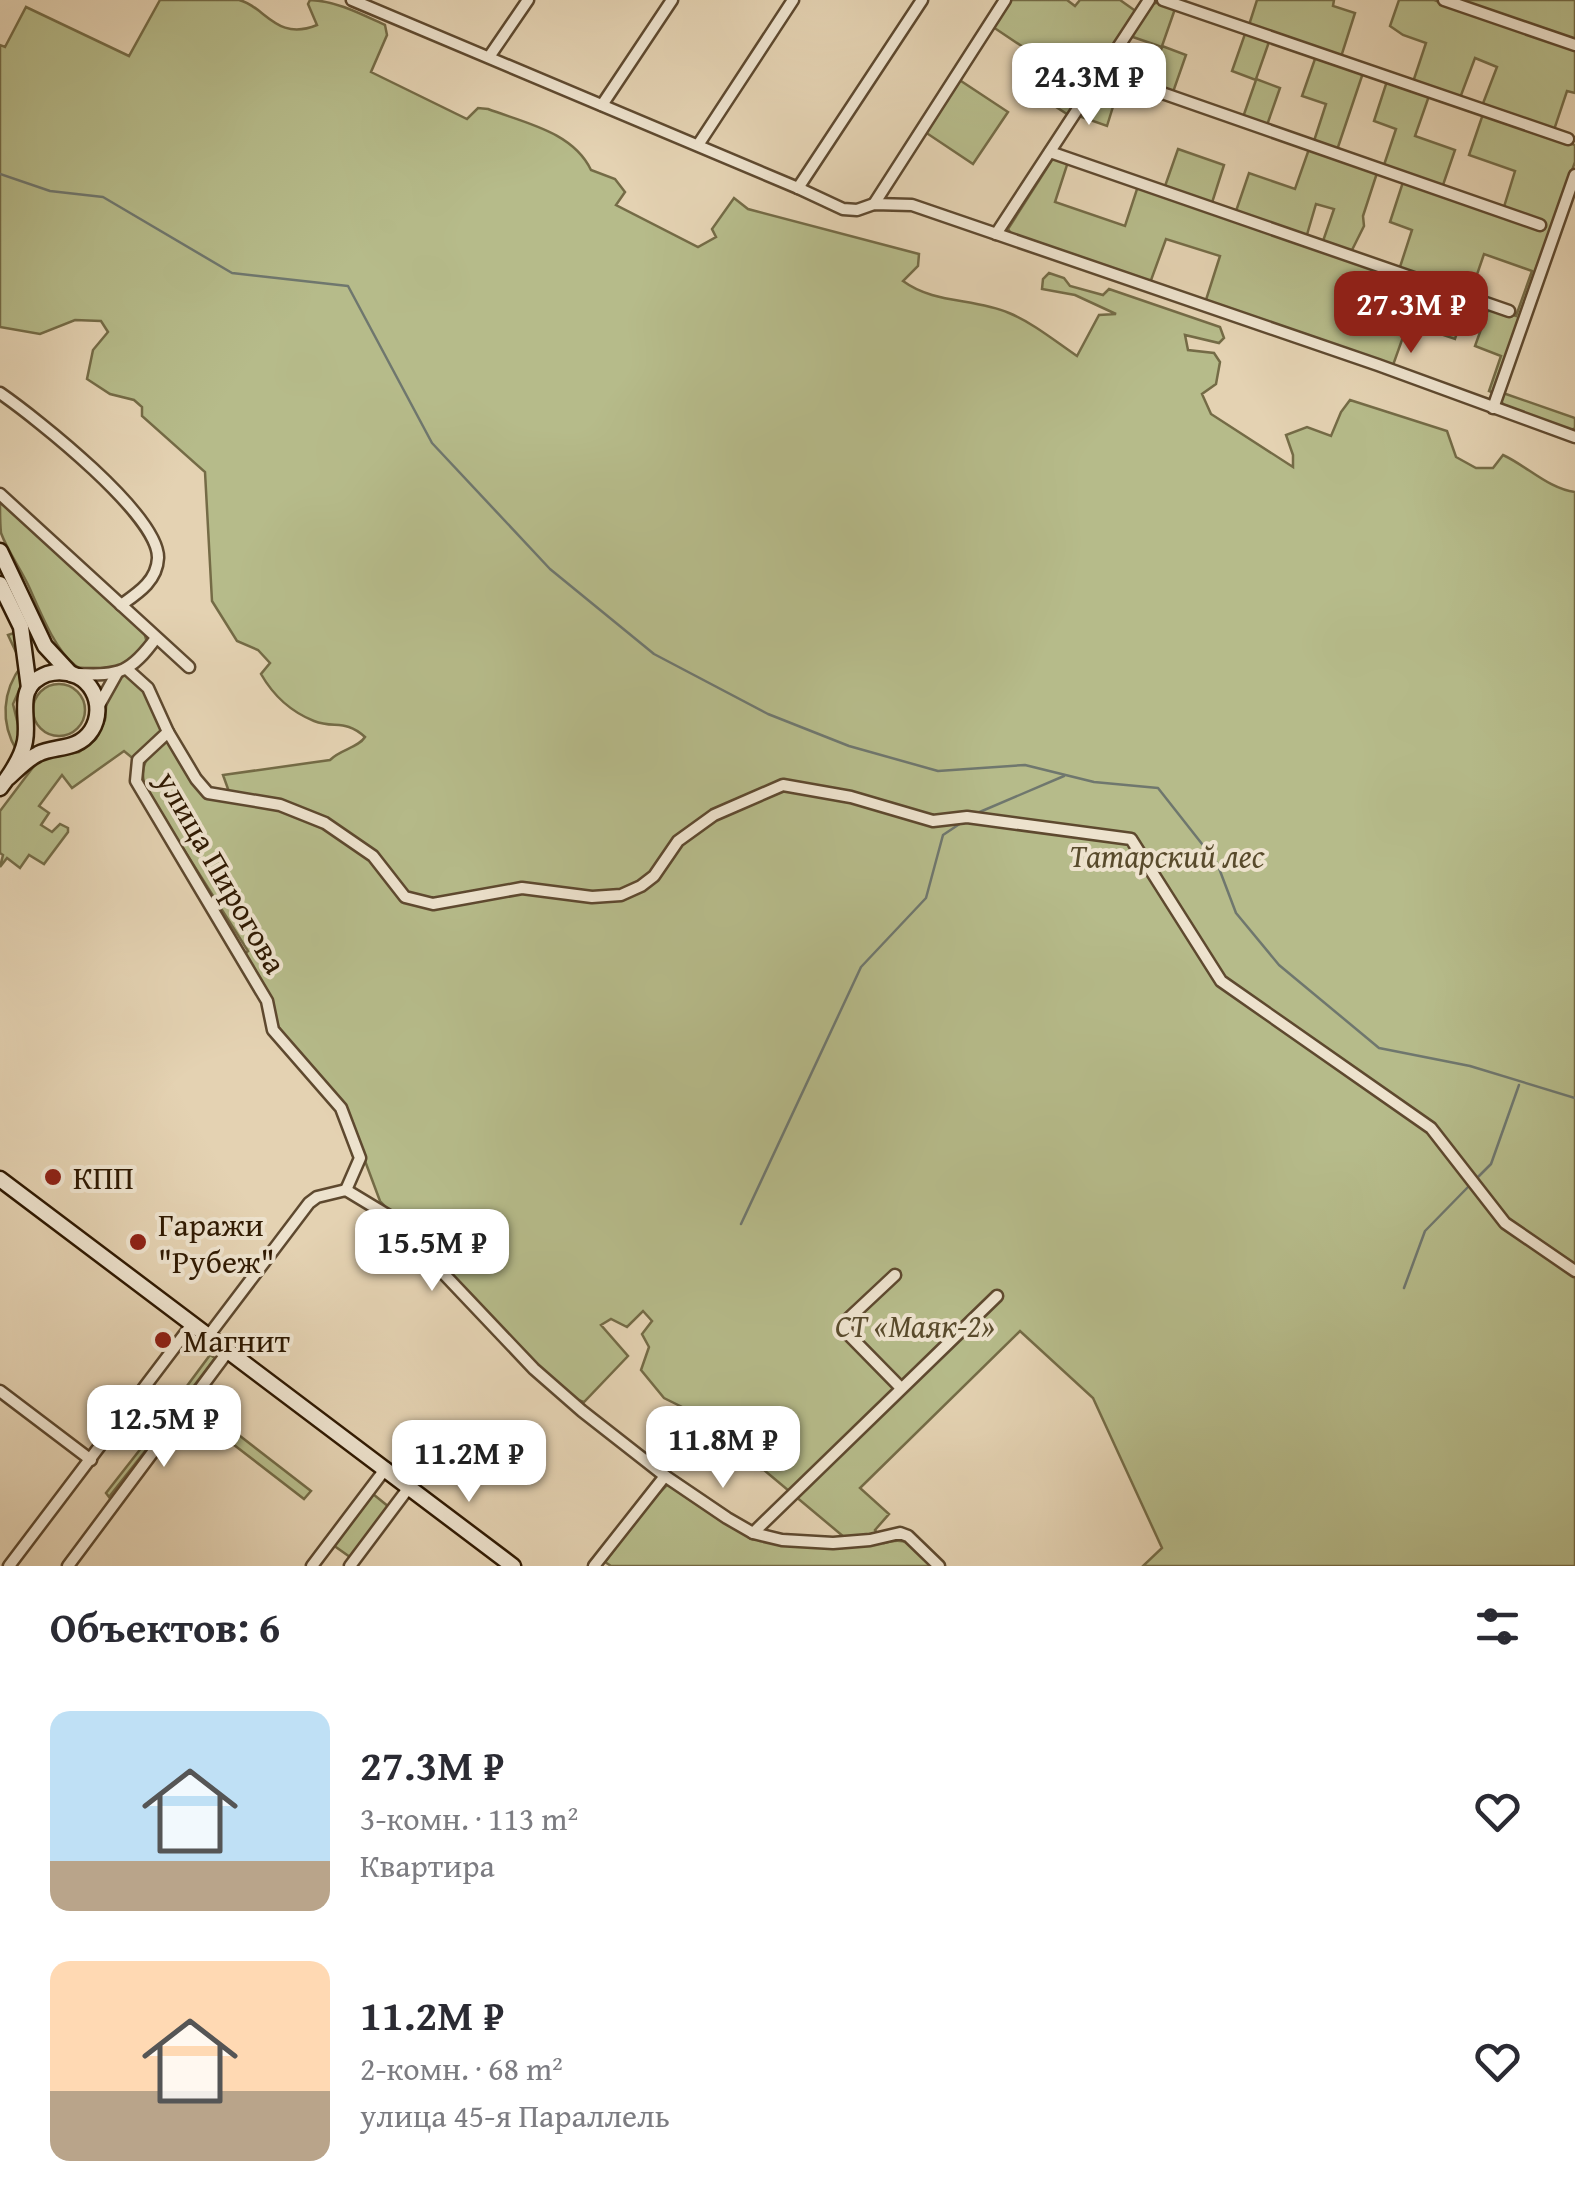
<!DOCTYPE html>
<html lang="ru">
<meta charset="utf-8">
<style>
:root{--surface:#fff;--page:#f2f2f3;--text:#2b2b33;--muted:#7c7c81;--accent:#8f2418}
body{margin:0;font-family:"Gentium Book Plus",serif;background:var(--page);color:var(--text);height:100vh;display:flex;flex-direction:column;font-size:38px;white-space:nowrap}
*{box-sizing:border-box;margin:0}
p{font-size:32px;color:var(--muted)}
.icon{flex:none;width:55px;height:55px;fill:none;stroke:currentColor;stroke-width:2;stroke-linecap:round;stroke-linejoin:round}
.map{position:relative;height:1566px;overflow:hidden}
.panel{display:flex;flex-direction:column;background:var(--surface);flex:1}
.panel>*{flex:none}
.price{position:absolute;translate:-50% -85px;padding:0 22px;border-radius:20px;background:#fff;color:#222;font-size:32px;line-height:65px;filter:drop-shadow(0 2px 5px #0008)}
.price::after{content:'';position:absolute;left:50%;top:60px;width:30px;height:22px;margin-left:-15px;background:inherit;clip-path:polygon(0 0,100% 0,50% 100%)}
.price.active{background:var(--accent);color:#fff}
ul{padding:0;list-style:none}
li{display:flex;align-items:center;gap:30px;height:250px;padding:0 50px}
li span{display:grid;place-items:center;flex:none;width:280px;height:200px;border-radius:20px;color:#555}
li>.icon{margin-inline-start:auto}
span .icon{width:120px;height:120px;fill:#fffc;stroke-width:1}
li b{font-size:42px}
h2{display:flex;justify-content:space-between;align-items:center;height:120px;padding:0 50px;font-size:42px}
.map>svg:first-child{display:block}
.green{fill:#b6bb8a;stroke:#746b46;stroke-width:2.5}
.lines{fill:none;stroke-linecap:round;stroke-linejoin:round}
.stream{stroke:#6f776e;stroke-width:2.5}
.street-casing{stroke:#5e492f;stroke-width:15}
.secondary-casing{stroke:#311b03;stroke-width:19}
.street{stroke:#ede2cd;stroke-width:10}
.secondary{stroke:#ede2cd;stroke-width:14}
.poi-dot{fill:#8f2418;stroke:#ede2cd;stroke-width:4}
.labels{text-anchor:middle;dominant-baseline:central;stroke-width:8;stroke-linejoin:round;paint-order:stroke}
.park-label{font-size:32px;font-style:italic;fill:#594b2c;stroke:#ede2cd}
.street-label{font-size:32px;fill:#311b03;stroke:#ede2cd}
.poi-label{font-size:32px;fill:#311b03;stroke:#ede2cd;text-anchor:start}
</style>
<div class="map">
<svg width="1575" height="1566" viewBox="0 0 1575 1566">
<rect width="100%" height="100%" fill="#e4d2b2"/>
<filter id="stains"><feTurbulence type="fractalNoise" baseFrequency=".002" numOctaves="4"/><feColorMatrix values="0 0 0 0 .2 0 0 0 0 .09 0 0 0 0 .02 0 0 0 .5 -.17"/></filter>
<radialGradient id="worn" r=".72"><stop offset=".6" stop-color="#630" stop-opacity="0"/><stop offset="1" stop-color="#630" stop-opacity=".3"/></radialGradient>
<!-- green -->
<g class="green">
<path d="M160,0C182,0 218,0 239,0C265,6 276,42 317,25L308,4L310,0C337,1 361,14 385,25L387,35L371,72L467,119L478,108L488,109C525,123 573,132 591,170L615,179L625,192L616,205L698,247L716,237L712,229L734,198L748,209L919,254L918,266L903,281C934,304 974,298 1009,313C1033,323 1055,341 1077,356L1099,315L1116,314L1075,295L1042,289L1043,279L1049,273L1064,278L1070,286L1103,295L1109,289L1220,327L1224,338L1219,343L1185,335L1188,350L1214,353L1220,362L1216,384L1202,394L1211,414L1293,467V455L1286,435L1307,427L1331,436L1341,412L1350,400L1447,431L1456,457L1476,468H1493L1503,455C1527,466 1549,489 1575,492V1566H1143L1162,1548L1093,1398L1020,1331L860,1488L889,1514L875,1530L884,1543C910,1535 916,1549 935,1566H611L605,1562L649,1503L668,1484L734,1528L760,1541L842,1548L844,1537L764,1470H761L716,1435L702,1430L682,1407L664,1398L641,1370L649,1347L642,1334L652,1321L643,1311L627,1327L611,1319L601,1325L628,1356L584,1402L575,1399L536,1366L380,1201L343,1102L285,1038L277,1024L273,1002L245,954L248,951L148,793C136,768 146,752 170,740C188,774 189,797 232,800L223,775L330,760C341,749 358,748 365,737C345,719 335,729 314,721C289,711 273,695 261,674L270,663L258,650L237,641L212,601L205,472L142,416V407L134,400L110,394L87,379L93,350L108,332L101,321L75,320L40,334L0,327V45L5,47L26,7L129,56Z"/>
<polygon points="1010,0 1067,0 1075,6 1080,0 1120,0 1137,12 1070,116 1024,86 1041,59 993,27"/>
<polygon points="1257,0 1334,0 1333,6 1355,13 1341,57 1249,25"/>
<polygon points="1399,0 1434,0 1575,48 1575,93 1567,91 1554,130 1482,106 1497,67 1475,58 1460,98 1413,82 1426,43 1403,35 1390,26"/>
<polygon points="1449,0 1575,0 1575,44"/>
<polygon points="1161,2 1176,6 1162,46 1186,55 1172,95 1148,87 1162,47 1130,36 1151,4"/>
<polygon points="1246,31 1270,39 1256,79 1280,88 1266,128 1242,120 1256,80 1232,71"/>
<polygon points="1316,56 1363,73 1336,153 1313,144 1326,104 1302,96"/>
<polygon points="958,79 1008,112 973,164 925,132"/>
<polygon points="1109,80 1120,84 1107,126 1079,116 1100,83"/>
<polygon points="1387,81 1429,96 1415,136 1455,150 1442,188 1383,168 1396,129 1374,121"/>
<polygon points="1483,114 1575,145 1575,162 1494,393 1489,391 1501,356 1475,346 1489,307 1516,316 1532,271 1484,254 1470,295 1399,270 1412,230 1390,222 1403,182 1503,210 1515,171 1469,155"/>
<polygon points="1178,149 1224,165 1211,206 1164,189"/>
<polygon points="1309,149 1377,173 1363,216 1364,226 1350,254 1322,244 1334,209 1316,204 1306,238 1235,214 1249,173 1295,189"/>
<polygon points="1055,159 1068,162 1055,202 1125,226 1138,186 1373,268 1360,305 1383,314 1397,275 1468,299 1455,339 1408,323 1392,368 1205,303 1220,256 1166,239 1150,283 1012,235 1008,229 1052,160"/>
<polygon points="1503,393 1575,418 1575,428 1571,430 1504,406 1501,401"/>
<path d="M0,502L144,632L147,643C82,714 55,646 30,589C22,571 8,552 1,533C0,524 0,511 0,502Z"/>
<path d="M17,632L25,677L13,704L21,737L17,751C0,723 2,691 22,665L8,635Z"/>
<polygon points="129,674 142,683 164,733 135,760 124,751 72,788 62,775 39,806 49,813 41,825 52,832 60,824 68,828 68,832 44,864 29,855 20,868 7,858 0,867 3,855 0,853 0,811 37,762 47,757 79,752 96,739 105,720 107,696 117,678"/>
<circle cx="59" cy="710" r="26"/>
<polygon points="210,1355 215,1358 162,1428 158,1425"/>
<polygon points="231,1429 311,1491 304,1499 225,1438"/>
<polygon points="153,1433 157,1436 109,1497 106,1493"/>
<polygon points="373,1494 389,1507 350,1557 333,1545"/>
</g>
<g class="lines">
<!-- stream -->
<g class="stream">
<polyline points="0,174 50,191 103,197 232,273 348,286 432,443 550,569 654,654 768,714 849,746 938,771 1025,765 1094,782 1158,788 1217,863 1236,913 1279,965 1379,1048 1470,1066 1575,1098"/>
<polyline points="975,814 1064,776"/>
<polyline points="1475,1180 1491,1164 1519,1085"/>
<polyline points="741,1224 861,967 926,898 943,835 964,821"/>
<polyline points="1404,1288 1425,1231 1469,1186"/>
</g>
<defs>
<g id="street">
<polyline points="352,0 798,188 843,209 857,210 874,204 912,205 1378,365 1575,437"/>
<polyline points="1163,0 1568,139"/>
<polyline points="1444,0 1575,45"/>
<polyline points="489,57 528,0"/>
<polyline points="1102,72 1540,225"/>
<polyline points="602,105 672,0"/>
<polyline points="698,145 793,0"/>
<polyline points="1050,152 1509,311"/>
<polyline points="798,188 922,0"/>
<polyline points="874,204 1005,0"/>
<polyline points="996,234 1149,0"/>
<path d="M0,393C36,418 159,515 158,558C157,581 138,593 121,605"/>
<polyline points="1493,408 1575,175"/>
<polyline points="0,494 189,667"/>
<polyline points="128,670 148,688 168,732 138,760 136,781 267,1001 273,1030 341,1108 360,1158 346,1190"/>
<path d="M78,674C120,676 131,672 156,638"/>
<polyline points="98,707 117,673"/>
<polyline points="168,732 196,779 208,793 280,805 325,823 373,856 405,897 433,904 522,888 592,897 621,895 641,886 654,876 678,841 714,815 783,785 851,797 933,821 967,817 1131,839 1221,981 1431,1128 1505,1223 1575,1271"/>
<polyline points="895,1275 847,1320 846,1332 900,1387"/>
<polyline points="209,1335 309,1203 317,1197 346,1190 389,1216 534,1369 582,1411 665,1476 727,1518 753,1533 782,1540 833,1543 870,1540 900,1533 908,1536 939,1566"/>
<polyline points="0,1391 91,1460"/>
<polyline points="753,1533 997,1296"/>
<polyline points="9,1566 193,1323"/>
<polyline points="68,1566 229,1350"/>
<polyline points="312,1566 386,1468"/>
<polyline points="350,1566 410,1486"/>
<polyline points="594,1566 665,1476"/>
</g>
<g id="secondary">
<polyline points="0,551 45,646 71,674"/>
<polyline points="0,584 21,627 29,688"/>
<path d="M0,788C10,775 22,758 25,741C30,716 13,687 47,674C57,671 68,672 77,676C105,690 104,732 75,744C63,749 49,748 38,754C27,759 17,770 8,778"/>
<polyline points="0,1179 513,1566"/>
</g>
</defs>
<!-- street casing -->
<use href="#street" class="street-casing"/>
<!-- secondary casing -->
<use href="#secondary" class="secondary-casing"/>
<!-- street -->
<use href="#street" class="street"/>
<!-- secondary -->
<use href="#secondary" class="secondary"/>
</g>
<!-- markers -->
<g class="poi-dot">
<circle cx="53" cy="1177" r="10"/>
<circle cx="138" cy="1242" r="10"/>
<circle cx="163" cy="1340" r="10"/>
</g>
<g class="labels">
<!-- park labels -->
<g class="park-label">
<text x="1167" y="855">Татарский лес</text>
<text x="915" y="1325">СТ «Маяк-2»</text>
</g>
<!-- street labels -->
<g class="street-label">
<text transform="translate(222 872) rotate(60)">улица Пирогова</text>
</g>
<!-- poi labels -->
<g class="poi-label">
<text x="73" y="1177">КПП</text>
<text x="158" y="1224">Гаражи<tspan x="158" dy="37">"Рубеж"</tspan></text>
<text x="183" y="1340">Магнит</text>
</g>
</g>
<rect width="100%" height="100%" filter="url(#stains)"/>
<rect width="100%" height="100%" fill="url(#worn)"/>
</svg>
<b class="price" style="left:1089px;top:128px">24.3M ₽</b>
<b class="price active" style="left:1411px;top:356px">27.3M ₽</b>
<b class="price" style="left:432px;top:1294px">15.5M ₽</b>
<b class="price" style="left:164px;top:1470px">12.5M ₽</b>
<b class="price" style="left:723px;top:1491px">11.8M ₽</b>
<b class="price" style="left:469px;top:1505px">11.2M ₽</b>
</div>
<section class="panel">
<h2>Объектов: 6<svg class="icon" aria-label="filters" viewBox="0 0 24 24"><path d="M4 7h16M4 17h16"/><circle cx="9" cy="7" r="2"/><circle cx="15" cy="17" r="2"/></svg></h2>
<ul>
<li><span style="background:linear-gradient(#bfe0f5 75%,#b9a48a 0)"><svg class="icon" aria-label="home" viewBox="0 0 24 24"><path d="M3 11l9-7 9 7M6 9v11h12V9"/></svg></span><div><b>27.3M ₽</b><p>3-комн. · 113 m²</p><p>Квартира</p></div><svg class="icon" aria-label="heart" viewBox="0 0 24 24"><path d="M12 20l-8-8c-3-5 5-10 8-4 3-6 11-1 8 4z"/></svg></li>
<li><span style="background:linear-gradient(#ffd9b3 65%,#b9a48a 0)"><svg class="icon" aria-label="home" viewBox="0 0 24 24"><path d="M3 11l9-7 9 7M6 9v11h12V9"/></svg></span><div><b>11.2M ₽</b><p>2-комн. · 68 m²</p><p>улица 45-я Параллель</p></div><svg class="icon" aria-label="heart" viewBox="0 0 24 24"><path d="M12 20l-8-8c-3-5 5-10 8-4 3-6 11-1 8 4z"/></svg></li>
</ul>
</section>
